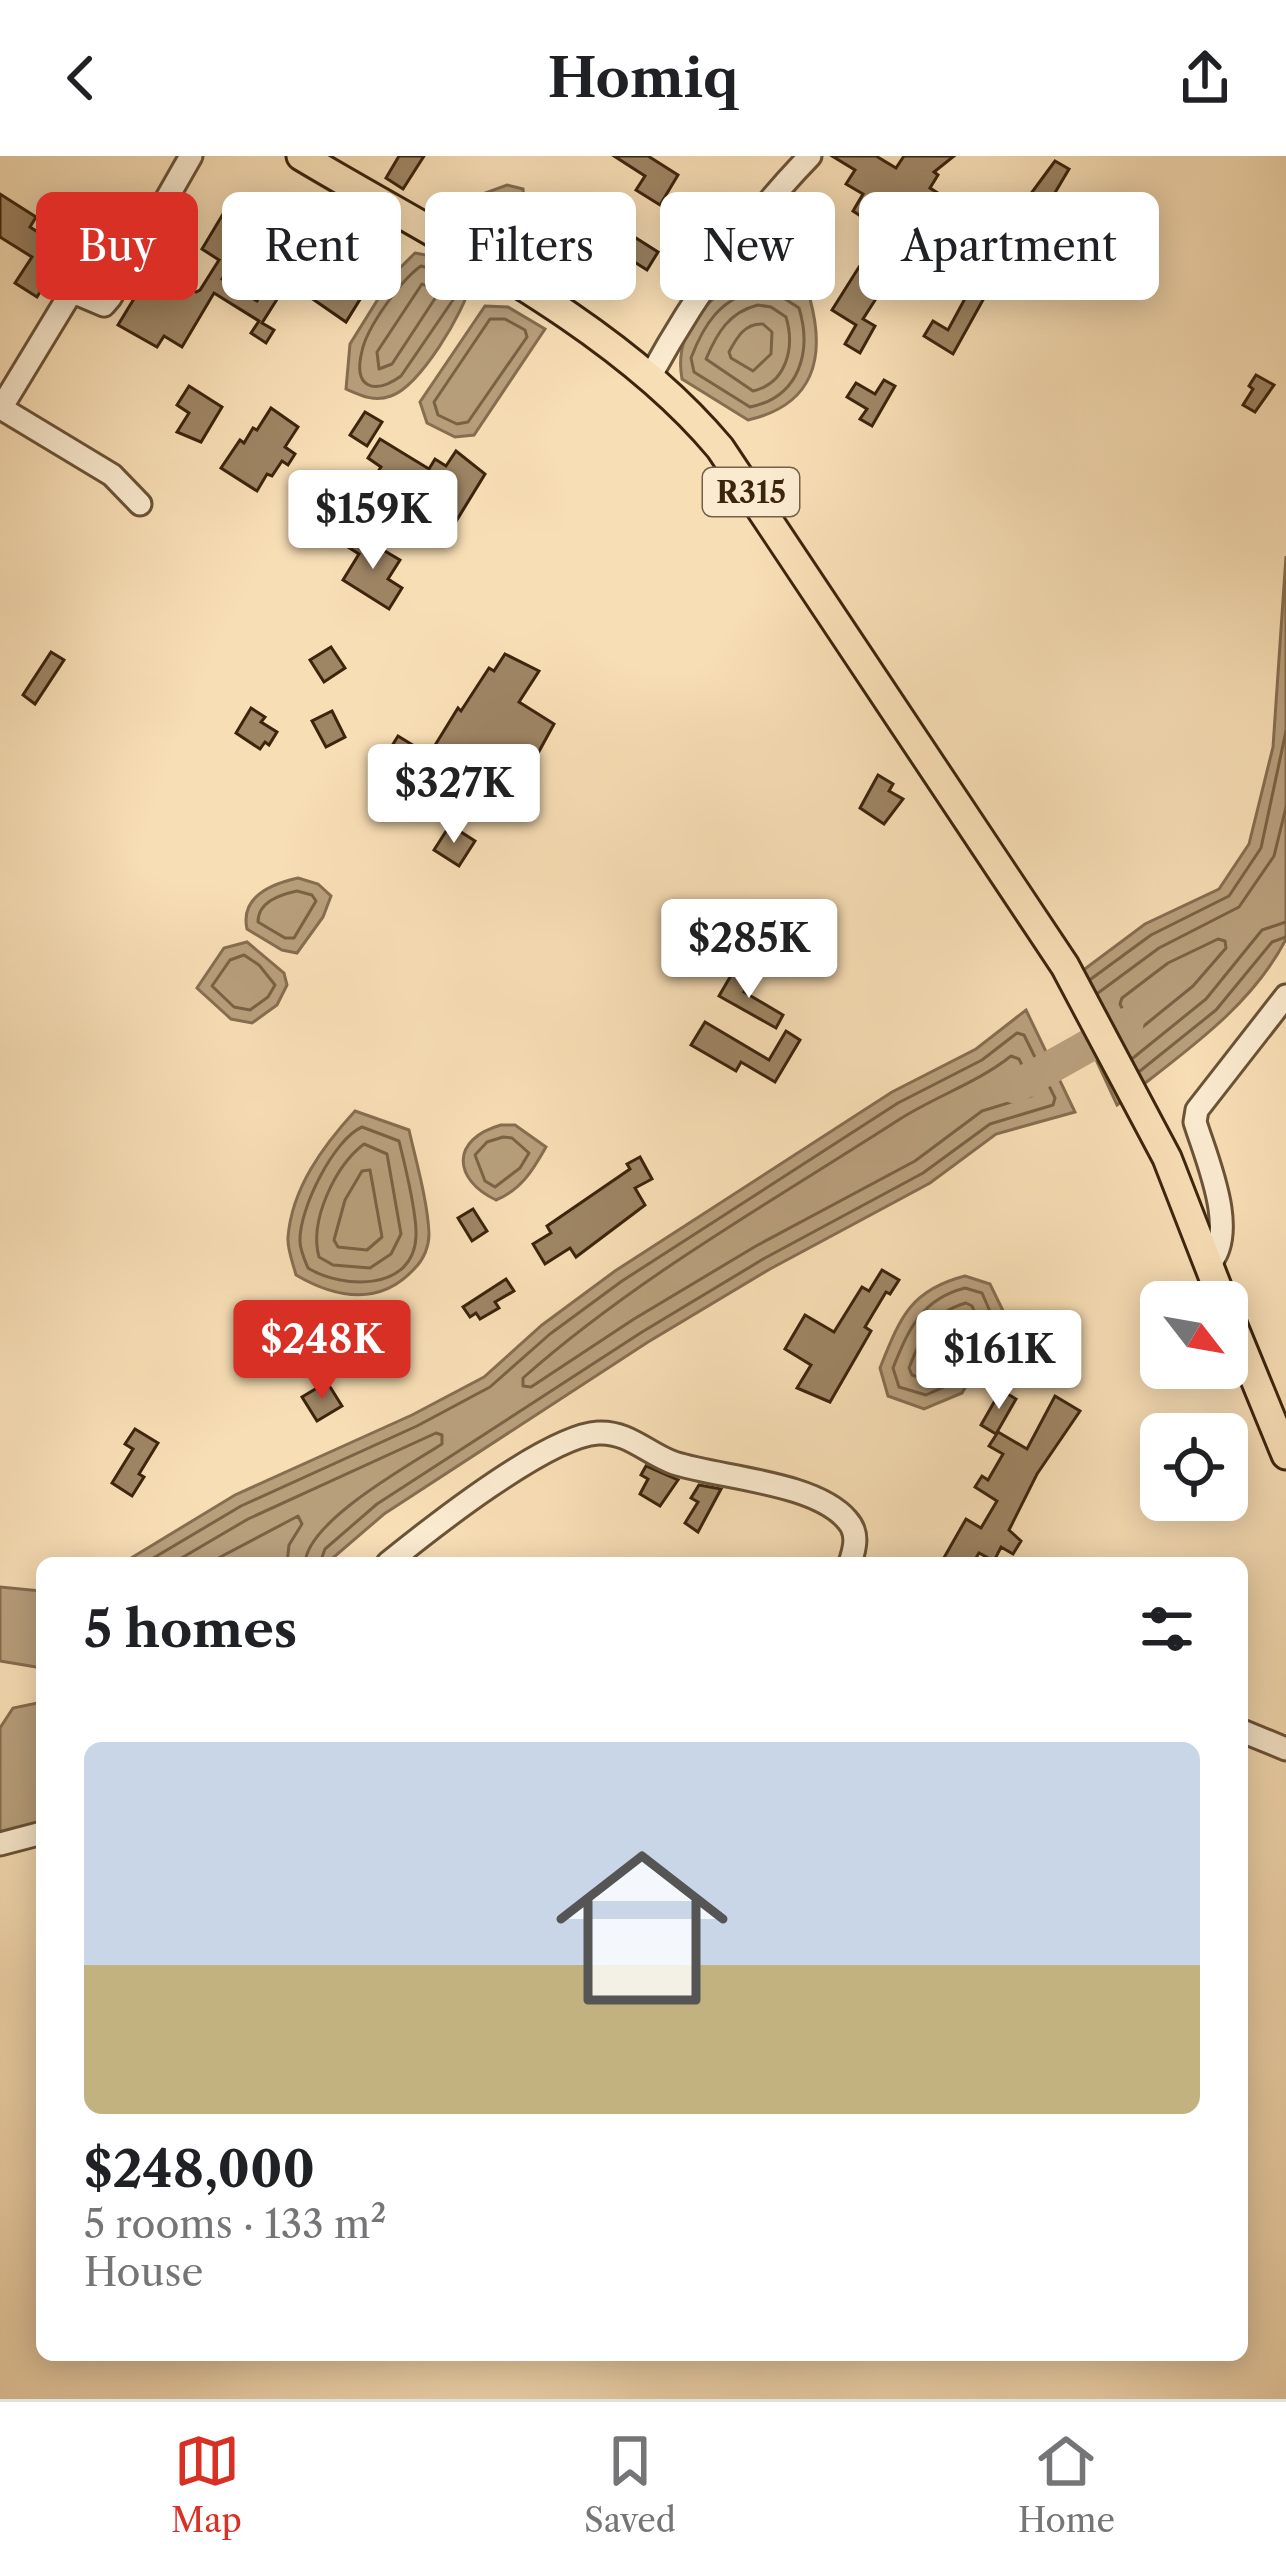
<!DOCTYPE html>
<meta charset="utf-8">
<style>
:root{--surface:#fff;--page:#f6f6f6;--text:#202124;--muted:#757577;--line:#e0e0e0;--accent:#d93025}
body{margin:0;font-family:"Libre Caslon Text",serif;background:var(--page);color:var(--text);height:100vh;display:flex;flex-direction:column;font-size:45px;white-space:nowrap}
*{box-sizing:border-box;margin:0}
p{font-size:39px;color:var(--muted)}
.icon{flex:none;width:66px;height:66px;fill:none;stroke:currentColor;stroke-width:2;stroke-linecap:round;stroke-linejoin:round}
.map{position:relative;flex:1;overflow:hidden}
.side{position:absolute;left:36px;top:1401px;width:1212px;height:804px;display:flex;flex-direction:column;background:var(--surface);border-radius:18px;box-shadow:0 6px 30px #0003}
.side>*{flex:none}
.hud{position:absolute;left:36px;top:36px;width:1215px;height:108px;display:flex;gap:24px}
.needle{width:78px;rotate:121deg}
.fabs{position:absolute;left:1140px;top:1125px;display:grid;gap:24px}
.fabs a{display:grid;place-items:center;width:108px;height:108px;border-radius:18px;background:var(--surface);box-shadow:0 6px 30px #0003;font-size:60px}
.price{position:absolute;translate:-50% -102px;padding:0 27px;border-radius:12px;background:#fff;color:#222;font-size:39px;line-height:78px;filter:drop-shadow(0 3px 6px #0008)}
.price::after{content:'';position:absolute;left:50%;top:72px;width:36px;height:27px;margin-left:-18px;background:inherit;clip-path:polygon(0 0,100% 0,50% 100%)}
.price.current{background:var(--accent);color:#fff}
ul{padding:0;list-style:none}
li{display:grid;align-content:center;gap:24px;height:636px;padding:0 48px}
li+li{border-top:3px solid var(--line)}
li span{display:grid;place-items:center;height:372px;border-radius:18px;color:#555}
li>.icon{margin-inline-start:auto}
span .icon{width:216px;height:216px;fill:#fffc;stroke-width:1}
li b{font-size:51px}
h2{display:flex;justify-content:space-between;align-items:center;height:144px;padding:0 48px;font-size:51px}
.chip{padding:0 42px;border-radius:18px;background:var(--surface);box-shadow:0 6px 30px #0003;font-size:42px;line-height:108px}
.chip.current{background:var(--accent);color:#fff}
header{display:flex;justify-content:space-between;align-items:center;height:156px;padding:0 48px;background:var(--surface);font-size:54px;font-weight:700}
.menu{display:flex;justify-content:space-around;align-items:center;height:168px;border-top:3px solid var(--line);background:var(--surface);font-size:33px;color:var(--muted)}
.menu a{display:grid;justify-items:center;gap:6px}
.menu .current{color:var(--accent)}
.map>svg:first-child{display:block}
.water{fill:#b89f7c;stroke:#866e50;stroke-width:3}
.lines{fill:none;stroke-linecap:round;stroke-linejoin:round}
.shore{stroke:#7a6244;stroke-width:3}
.river{stroke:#b89f7c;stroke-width:33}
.building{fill:#9e8564;stroke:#3c250d;stroke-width:3}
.minor-casing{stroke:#6b5337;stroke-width:27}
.major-casing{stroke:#3c250d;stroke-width:33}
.minor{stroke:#faeacf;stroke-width:21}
.major{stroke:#f8deb5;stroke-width:27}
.labels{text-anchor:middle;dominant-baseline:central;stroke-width:9;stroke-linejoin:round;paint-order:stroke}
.shield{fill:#faeacf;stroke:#756047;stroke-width:3}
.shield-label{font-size:30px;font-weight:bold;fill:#3c250d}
</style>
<header><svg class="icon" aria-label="back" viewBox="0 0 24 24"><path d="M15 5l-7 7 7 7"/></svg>Homiq<svg class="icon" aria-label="share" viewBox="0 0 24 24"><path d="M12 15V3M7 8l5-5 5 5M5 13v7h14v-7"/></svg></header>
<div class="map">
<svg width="1286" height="2243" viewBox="0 0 1286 2243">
<rect width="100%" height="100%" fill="#f8deb5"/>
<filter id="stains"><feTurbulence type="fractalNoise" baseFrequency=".00167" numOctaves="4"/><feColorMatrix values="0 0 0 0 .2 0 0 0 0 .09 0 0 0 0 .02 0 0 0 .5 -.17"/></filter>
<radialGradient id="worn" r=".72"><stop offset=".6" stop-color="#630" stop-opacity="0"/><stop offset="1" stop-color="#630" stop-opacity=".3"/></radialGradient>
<!-- water -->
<g class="water">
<path d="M507,29L523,33C526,61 513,80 488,91L472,84L461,70L464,52L485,37Z"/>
<path d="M415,97L436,101L471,126C465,155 420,230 391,240C374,246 362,240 346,233L350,188L393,119Z"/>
<path d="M757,121L781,125L810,143C826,202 814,249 748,264L682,223C673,173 711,133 757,121Z"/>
<polygon points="485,150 508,151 545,173 474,279 455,281 427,267 420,246"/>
<path d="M1286,400V783C1250,854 1177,901 1117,949L1062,830L1145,768L1219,733L1249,688L1273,591Z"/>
<path d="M298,722L318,728L331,740L323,761L297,797L282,794L247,773C240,741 271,728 298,722Z"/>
<polygon points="247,786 284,817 287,829 277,849 252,867 231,863 197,832 224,792"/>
<polygon points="1026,854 1075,956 996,978 930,1027 770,1113 648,1186 384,1358 327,1407 123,1407 235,1339 412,1259 484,1221 542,1169 615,1115 892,936 976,893"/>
<path d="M355,955L409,974C416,1005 428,1047 429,1078C429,1090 424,1103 415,1112C381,1150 337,1143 296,1119C293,1107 287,1093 288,1081C292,1032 323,990 355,955Z"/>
<path d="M501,969H515L546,991C533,1014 521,1034 496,1044C452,1023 451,983 501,969Z"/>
<path d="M965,1120L990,1128L1006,1161L962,1237L924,1253L888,1240L880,1212C900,1162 910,1134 965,1120Z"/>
<polygon points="0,1431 42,1435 42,1512 0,1505"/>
<polygon points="42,1546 42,1668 0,1676 0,1572 13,1552"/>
</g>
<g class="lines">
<!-- shore -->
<g class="shore">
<path d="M421,110L432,113L455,130V141L401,220C373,240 353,231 362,195C367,171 401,124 421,110Z"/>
<polygon points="422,128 435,134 436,141 392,208 379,213 377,196"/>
<path d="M757,134L776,137L799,152C812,195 800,241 750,251L694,216L691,202C704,168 720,143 757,134Z"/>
<path d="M758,149L771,151L786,161C795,191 787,227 753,235L706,203C717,177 729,156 758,149Z"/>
<polygon points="490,163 505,163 525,174 527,181 468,266 457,268 438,259 434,246"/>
<path d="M763,168L772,176L771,198L753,215L731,202L729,196C737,181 745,167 763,168Z"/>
<path d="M297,735L312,739L316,745L294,782H285L258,766C258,746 279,739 297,735Z"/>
<polygon points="1218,783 1225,785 1226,792 1193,830 1140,873 1132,873 1120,848 1122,842 1168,807"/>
<polygon points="244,799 259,809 275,829 268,841 250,854 234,851 212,830 230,804"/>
<polyline points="1091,823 1151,779 1229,740 1261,692 1286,575"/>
<polyline points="1098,837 1159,792 1239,751 1274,700 1286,651"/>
<path d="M1011,900L1019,903L1034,933L1031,940L982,955L915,1005L756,1090L634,1163L531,1231L523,1230V1222C637,1121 773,1045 900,963C936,940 977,927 1011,900Z"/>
<polyline points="1133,902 1206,843 1262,774 1286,766"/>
<polyline points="1140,915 1216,854 1272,786 1286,781"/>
<path d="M362,971L399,985C405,1009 417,1057 416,1080C414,1136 342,1133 308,1112C305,1105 300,1094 300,1085C299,1053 334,983 362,971Z"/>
<polygon points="503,981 512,982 529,997 520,1012 495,1031 485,1025 475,999 487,986"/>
<path d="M364,988L387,998L401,1078L391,1098L370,1112L333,1109L319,1101C309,1065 335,1010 364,988Z"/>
<polygon points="370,1014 382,1081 367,1094 338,1091 334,1084 345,1044 362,1015"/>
<path d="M965,1132L982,1137L992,1160L955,1226L926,1239L899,1231L893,1212C909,1172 922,1143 965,1132Z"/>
<path d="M966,1147L972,1150L976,1160L945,1214L924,1223L912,1219L909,1212C921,1181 932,1156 966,1147Z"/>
<polyline points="145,1407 241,1350 417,1270 490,1231 550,1178 622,1125 898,947 982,904 1017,877 1024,879 1055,942 1053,949 990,968 923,1017 765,1102 642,1176 377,1348 325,1393 320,1407"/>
<path d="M173,1407L248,1363L436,1277L442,1279V1288C408,1310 308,1365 305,1407"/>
<polyline points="209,1407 298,1360 302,1368 289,1389 287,1407"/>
</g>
<!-- river -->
<polyline class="river" points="1015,931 1127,868"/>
</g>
<!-- building -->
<g class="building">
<polygon points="399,0 424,0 403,33 386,22"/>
<polygon points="614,0 648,0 678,19 660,49 636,34 645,20"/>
<polygon points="832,0 876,0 896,12 904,0 954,0 934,16 938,19 930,32 941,39 921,71 999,115 953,198 924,180 933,165 948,174 968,137 931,114 916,140 888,124 863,163 875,170 860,197 845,188 856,169 832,154 859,111 865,115 882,87 876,84 882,74 853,55 863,38 846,28 855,14"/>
<polygon points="1055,5 1069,13 1040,62 1021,51"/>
<polygon points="0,38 36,61 30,71 47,82 44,87 72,105 64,118 55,112 37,141 15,127 32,101 0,81"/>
<polygon points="226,53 268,80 272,73 287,82 266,115 238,98 222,123 257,145 267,128 281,137 262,167 274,174 266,187 251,177 259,165 214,137 182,191 164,180 157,191 118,169 135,141 130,138 139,123 147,129 158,111 196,136 200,134 219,104 202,93"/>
<polygon points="1044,68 1055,75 1052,81 1076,95 1069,107 1050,96 1046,102 1029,92"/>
<polygon points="372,69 396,85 346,166 294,130 304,114 336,133"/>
<polygon points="560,72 589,91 574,116 563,110 552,127 533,115"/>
<polygon points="636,82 658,96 647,114 625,100"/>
<polygon points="92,100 109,110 96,130 77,123"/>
<polygon points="1256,219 1274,229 1255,256 1243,249 1253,233 1249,230"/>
<polygon points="884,224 895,230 872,270 860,263 867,253 847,241 856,227 875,238"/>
<polygon points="189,230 222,251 201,286 177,276 189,257 177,249"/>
<polygon points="271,252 298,271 285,291 295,298 288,309 282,305 272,320 267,318 257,335 221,312 240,284 244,287 253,272 257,274"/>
<polygon points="365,256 382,266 367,290 350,279"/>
<polygon points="380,283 429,313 435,303 446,310 456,295 485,318 455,367 444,359 432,378 390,351 401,333 377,317 381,311 368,302"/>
<polygon points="356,378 400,404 388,423 402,432 389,453 343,424 359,398 348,391"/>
<polygon points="331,491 345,512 324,526 310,504"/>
<polygon points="51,496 64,504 35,548 23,539"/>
<polygon points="505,498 539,515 519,546 554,568 525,621 521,619 502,648 453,614 441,633 387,598 398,580 429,599 458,552 461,555 489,512 494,515"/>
<polygon points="251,552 265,561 261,566 277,576 269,589 265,586 260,593 236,577"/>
<polygon points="332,555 345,581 326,591 312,565"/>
<polygon points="878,619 893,628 889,635 903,643 884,668 860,652"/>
<polygon points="450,669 475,685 459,710 434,694"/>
<polygon points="733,816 750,826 744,836 783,859 776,872 719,840"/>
<polygon points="705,866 769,904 786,875 800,884 775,926 741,906 736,915 691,889"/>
<polygon points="640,1001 652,1023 635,1032 645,1049 576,1101 570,1092 545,1108 533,1088 551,1077 547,1070 630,1013 627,1008"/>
<polygon points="473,1053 487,1075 472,1085 458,1062"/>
<polygon points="882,1114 899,1124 890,1138 886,1136 865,1171 871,1175 830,1246 797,1232 811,1209 785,1193 805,1159 834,1176 862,1131 869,1135"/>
<polygon points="506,1123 514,1135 495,1146 499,1152 480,1163 476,1157 470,1161 463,1151"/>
<polygon points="327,1226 342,1250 317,1265 302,1241"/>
<polygon points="1001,1234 1016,1243 996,1278 981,1269"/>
<polygon points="1055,1240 1080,1255 1037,1318 1009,1374 1021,1385 1013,1398 1001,1391 994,1405 979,1397 973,1407 941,1407 966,1363 981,1372 997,1345 975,1331 982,1320 988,1324 1003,1298 989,1290 998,1276 1027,1293"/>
<polygon points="135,1273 158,1287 139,1318 144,1321 132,1340 112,1327 133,1293 125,1288"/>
<polygon points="646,1310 678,1324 660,1350 640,1338 648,1323 641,1319"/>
<polygon points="699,1329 721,1333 698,1376 685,1367 698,1346 691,1342"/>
</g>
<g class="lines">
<defs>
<g id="minor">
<path d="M651,219C695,139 746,66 810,0"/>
<polyline points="140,348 112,319 1,252 69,140 78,138 104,149 110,142 191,0"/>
<path d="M1208,1109C1240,1078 1206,1002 1195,966L1197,954L1286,840"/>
<path d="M388,1407C430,1373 547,1280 598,1277C628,1275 648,1298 674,1307C720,1322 815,1326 847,1364C859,1377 855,1392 850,1407"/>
<polyline points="1242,1575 1286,1593"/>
<polyline points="0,1688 42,1677"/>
</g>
<g id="major">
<path d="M301,0C441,84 615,166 720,292L1065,810L1167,1002L1223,1146"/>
<polyline points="1227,1155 1286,1299"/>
</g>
</defs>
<!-- minor casing -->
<use href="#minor" class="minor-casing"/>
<!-- major casing -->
<use href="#major" class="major-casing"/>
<!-- minor -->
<use href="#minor" class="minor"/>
<!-- major -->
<use href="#major" class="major"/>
</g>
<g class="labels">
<!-- shield labels -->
<rect class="shield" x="703" y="312" width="96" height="48" rx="9"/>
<g class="shield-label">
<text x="751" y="336">R315</text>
</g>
</g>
<rect width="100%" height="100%" filter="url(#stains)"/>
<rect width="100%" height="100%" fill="url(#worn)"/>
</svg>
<div class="fabs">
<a><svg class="needle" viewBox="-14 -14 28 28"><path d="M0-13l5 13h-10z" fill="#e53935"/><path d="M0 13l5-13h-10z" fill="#757577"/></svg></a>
<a><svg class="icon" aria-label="locate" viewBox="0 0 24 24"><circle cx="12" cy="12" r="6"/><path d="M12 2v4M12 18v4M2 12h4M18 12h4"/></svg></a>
</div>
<b class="price" style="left:373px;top:416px">$159K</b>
<b class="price" style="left:454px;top:690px">$327K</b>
<b class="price" style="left:749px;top:845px">$285K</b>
<b class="price current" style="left:322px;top:1246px">$248K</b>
<b class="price" style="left:999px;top:1256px">$161K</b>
<div class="hud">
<a class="chip current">Buy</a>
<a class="chip">Rent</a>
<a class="chip">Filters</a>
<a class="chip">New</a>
<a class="chip">Apartment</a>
</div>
<section class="side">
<h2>5 homes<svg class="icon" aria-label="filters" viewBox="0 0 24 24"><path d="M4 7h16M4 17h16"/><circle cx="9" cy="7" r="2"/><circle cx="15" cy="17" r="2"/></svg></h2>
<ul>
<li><span style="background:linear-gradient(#c9d6e8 60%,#c2b280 0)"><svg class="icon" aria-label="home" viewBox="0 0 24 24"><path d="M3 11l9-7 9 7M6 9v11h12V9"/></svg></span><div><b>$248,000</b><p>5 rooms · 133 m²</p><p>House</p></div></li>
</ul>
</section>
</div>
<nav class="menu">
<a class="current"><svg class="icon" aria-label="map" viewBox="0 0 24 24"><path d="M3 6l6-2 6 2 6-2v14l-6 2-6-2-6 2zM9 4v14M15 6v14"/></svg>Map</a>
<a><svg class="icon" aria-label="saved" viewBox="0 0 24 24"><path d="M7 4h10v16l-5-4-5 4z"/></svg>Saved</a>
<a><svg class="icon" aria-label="home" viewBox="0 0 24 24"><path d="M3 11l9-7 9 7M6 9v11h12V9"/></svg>Home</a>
</nav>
